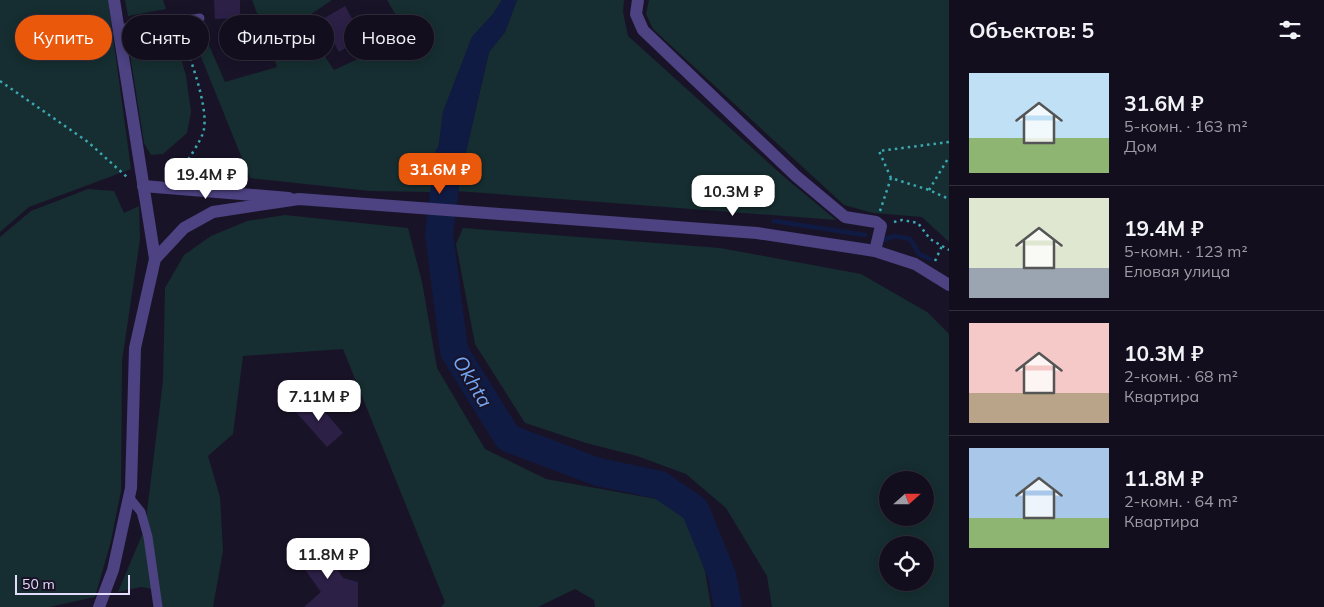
<!DOCTYPE html>
<html lang="ru">
<meta charset="utf-8">
<style>
:root{--surface:#130e1e;--page:#1c1727;--text:#f1f3f6;--muted:#9d9ca4;--line:#322e3c;--accent:#ea580c}
body{margin:0;font-family:Mulish,sans-serif;background:var(--page);color:var(--text);height:100vh;display:flex;flex-direction:column;font-size:19px;white-space:nowrap}
*{box-sizing:border-box;margin:0}
p{font-size:16px;color:var(--muted)}
.icon{flex:none;width:28px;height:28px;fill:none;stroke:currentColor;stroke-width:2;stroke-linecap:round;stroke-linejoin:round}
.map{position:relative;flex:1;overflow:hidden}
.details{display:flex;flex-direction:column;background:var(--surface);width:375px}
.details>*{flex:none}
.hud{position:absolute;left:15px;top:15px;width:475px;height:45px;display:flex;gap:10px}
.needle{width:32px;rotate:69deg}
.tools{position:absolute;left:879px;top:471px;display:grid;gap:10px}
.tools a{display:grid;place-items:center;width:55px;height:55px;border-radius:50%;background:var(--surface);box-shadow:0 2px 12px #0003,0 0 0 1px var(--line);font-size:25px}
.scale{position:absolute;left:15px;bottom:12px;width:115px;box-sizing:border-box;padding-left:5px;border:2px solid #e4dcfc;border-top:0;font-size:14px;line-height:18px;white-space:nowrap;color:#e4dcfc;-webkit-text-stroke:4px #191328;paint-order:stroke}
.price{position:absolute;translate:-50% -42px;padding:0 11px;border-radius:10px;background:#fff;color:#222;font-size:16px;line-height:32px;filter:drop-shadow(0 1px 2px #0008)}
.price::after{content:'';position:absolute;left:50%;top:30px;width:15px;height:11px;margin-left:-8px;background:inherit;clip-path:polygon(0 0,100% 0,50% 100%)}
.price.selected{background:var(--accent);color:#fff}
ul{padding:0;list-style:none}
li{display:flex;align-items:center;gap:15px;height:125px;padding:0 20px}
li+li{border-top:1px solid var(--line)}
li span{display:grid;place-items:center;flex:none;width:140px;height:100px;border-radius:0px;color:#555}
li>.icon{margin-inline-start:auto}
span .icon{width:60px;height:60px;fill:#fffc;stroke-width:1}
li b{font-size:21px}
h2{display:flex;justify-content:space-between;align-items:center;height:60px;padding:0 20px;font-size:21px}
.pill{padding:0 18px;border-radius:22px;background:var(--surface);box-shadow:0 2px 12px #0003,0 0 0 1px var(--line);font-size:18px;line-height:45px}
.pill.selected{background:var(--accent);color:#fff}
main{display:flex;flex:1;min-height:0}
.map>svg:first-child{display:block}
.green{fill:#162e31;fill-rule:evenodd}
.water{fill:#101b44}
.lines{fill:none;stroke-linecap:round;stroke-linejoin:round}
.stream{stroke:#101b44;stroke-width:4.5}
.river{stroke:#101b44;stroke-width:28}
.building{fill:#2d2047}
.path{stroke:#3ba8b1;stroke-width:2.5;stroke-dasharray:2.5 4;stroke-linecap:butt}
.service{stroke:#4d4282;stroke-width:9}
.minor{stroke:#4d4282;stroke-width:12}
.tertiary{stroke:#4d4282;stroke-width:12}
.labels{text-anchor:middle;dominant-baseline:central;stroke-width:4;stroke-linejoin:round;paint-order:stroke}
.water-label{font-size:20px;font-style:italic;fill:#74a6f3;stroke:#191328}
</style>
<main>
<div class="map">
<svg width="949" height="607" viewBox="0 0 949 607">
<rect width="100%" height="100%" fill="#191328"/>
<!-- green -->
<g class="green">
<polygon points="0,0 108,0 131,169 29,207 0,232"/>
<polygon points="125,0 163,0 166,9 128,16"/>
<polygon points="252,0 332,0 301,21 334,70 408,36 387,0 502,0 493,14 472,37 443,112 433,192 370,191 250,178 195,42 205,36 225,82 277,67"/>
<polygon points="517,0 624,0 623,12 628,36 782,175 836,220 457,191 489,52 505,32"/>
<polygon points="649,0 949,0 949,242 922,217 873,213 844,205 653,29 646,14"/>
<polygon points="175,37 186,76 191,112 187,133 163,154 151,155 144,143 129,48 146,40"/>
<polygon points="88,189 114,191 124,213 139,206 140,239 122,361 121,491 111,541 95,597 49,607 0,607 0,237 31,211"/>
<polygon points="285,215 408,228 422,282 437,368 485,449 546,479 656,499 686,517 705,571 711,607 595,607 594,600 575,589 538,607 441,607 445,602 343,349 243,356 233,434 208,456 220,497 223,551 213,607 162,607 158,590 141,587 118,592 145,528 163,381 165,288 184,255 211,236 247,221"/>
<path d="M463,228L720,248L861,274L927,312L949,334V607H772L767,576L726,508L686,474L637,456L586,443L525,423L475,344L456,244ZM888,480H925V518H888ZM888,545H925V582H888Z"/>
</g>
<!-- water -->
<polygon class="water" points="502,0 517,0 505,32 489,52 457,191 433,192 443,112 472,37 493,14"/>
<g class="lines">
<!-- stream -->
<g class="stream">
<polyline points="774,221 865,235"/>
<polyline points="883,240 895,236 910,239 919,254 930,259"/>
</g>
<!-- river -->
<polyline class="river" points="449,155 439,233 454,351 508,438 598,472 660,485 695,509 722,575 728,607"/>
</g>
<!-- building -->
<g class="building">
<polygon points="214,0 240,0 240,18 215,19"/>
<polygon points="345,6 363,38 339,52 321,20"/>
<polygon points="311,396 343,433 327,447 295,411"/>
<polygon points="319,542 343,578 358,582 358,607 304,607 321,592 296,557"/>
</g>
<g class="lines">
<!-- path -->
<g class="path">
<polyline points="0,81 88,142 128,178"/>
<path d="M177,175C184,166 203,139 204,129C208,103 189,57 181,31"/>
<polyline points="891,178 879,151 949,142"/>
<polyline points="929,190 949,157"/>
<polyline points="880,211 891,178 929,190 949,199"/>
<polyline points="894,222 902,220 918,223 930,239 949,250"/>
<polyline points="935,261 942,246"/>
</g>
<!-- service -->
<g class="service">
<polyline points="118,29 200,18"/>
<polyline points="129,497 141,512 148,537 158,607"/>
</g>
<!-- minor -->
<g class="minor">
<polyline points="114,0 155,259"/>
<polyline points="638,0 636,14 643,30 796,176 845,217 876,222 881,226 875,251"/>
<polyline points="143,186 289,198"/>
</g>
<!-- tertiary -->
<polyline class="tertiary" points="99,607 113,570 131,488 135,348 155,259 184,228 213,212 299,199 757,233 875,251 915,264 949,285"/>
</g>
<g class="labels">
<!-- water labels -->
<g class="water-label">
<text transform="translate(473 381) rotate(59)">Okhta</text>
</g>
</g>
</svg>
<div class="tools">
<a><svg class="needle" viewBox="-14 -14 28 28"><path d="M0-13l5 13h-10z" fill="#e53935"/><path d="M0 13l5-13h-10z" fill="#9d9ca4"/></svg></a>
<a><svg class="icon" aria-label="locate" viewBox="0 0 24 24"><circle cx="12" cy="12" r="6"/><path d="M12 2v4M12 18v4M2 12h4M18 12h4"/></svg></a>
</div>
<div class="scale">50 m</div>
<b class="price selected" style="left:440px;top:195px">31.6M ₽</b>
<b class="price" style="left:206px;top:200px">19.4M ₽</b>
<b class="price" style="left:733px;top:217px">10.3M ₽</b>
<b class="price" style="left:319px;top:422px">7.11M ₽</b>
<b class="price" style="left:328px;top:580px">11.8M ₽</b>
<div class="hud">
<a class="pill selected">Купить</a>
<a class="pill">Снять</a>
<a class="pill">Фильтры</a>
<a class="pill">Новое</a>
</div>
</div>
<section class="details">
<h2>Объектов: 5<svg class="icon" aria-label="filters" viewBox="0 0 24 24"><path d="M4 7h16M4 17h16"/><circle cx="9" cy="7" r="2"/><circle cx="15" cy="17" r="2"/></svg></h2>
<ul>
<li><span style="background:linear-gradient(#bfe0f5 65%,#8fb573 0)"><svg class="icon" aria-label="home" viewBox="0 0 24 24"><path d="M3 11l9-7 9 7M6 9v11h12V9"/></svg></span><div><b>31.6M ₽</b><p>5-комн. · 163 m²</p><p>Дом</p></div></li>
<li><span style="background:linear-gradient(#dfe7d0 70%,#9aa5b1 0)"><svg class="icon" aria-label="home" viewBox="0 0 24 24"><path d="M3 11l9-7 9 7M6 9v11h12V9"/></svg></span><div><b>19.4M ₽</b><p>5-комн. · 123 m²</p><p>Еловая улица</p></div></li>
<li><span style="background:linear-gradient(#f6c9c9 70%,#b9a48a 0)"><svg class="icon" aria-label="home" viewBox="0 0 24 24"><path d="M3 11l9-7 9 7M6 9v11h12V9"/></svg></span><div><b>10.3M ₽</b><p>2-комн. · 68 m²</p><p>Квартира</p></div></li>
<li><span style="background:linear-gradient(#a9c7e8 70%,#8fb573 0)"><svg class="icon" aria-label="home" viewBox="0 0 24 24"><path d="M3 11l9-7 9 7M6 9v11h12V9"/></svg></span><div><b>11.8M ₽</b><p>2-комн. · 64 m²</p><p>Квартира</p></div></li>
</ul>
</section>
</main>
